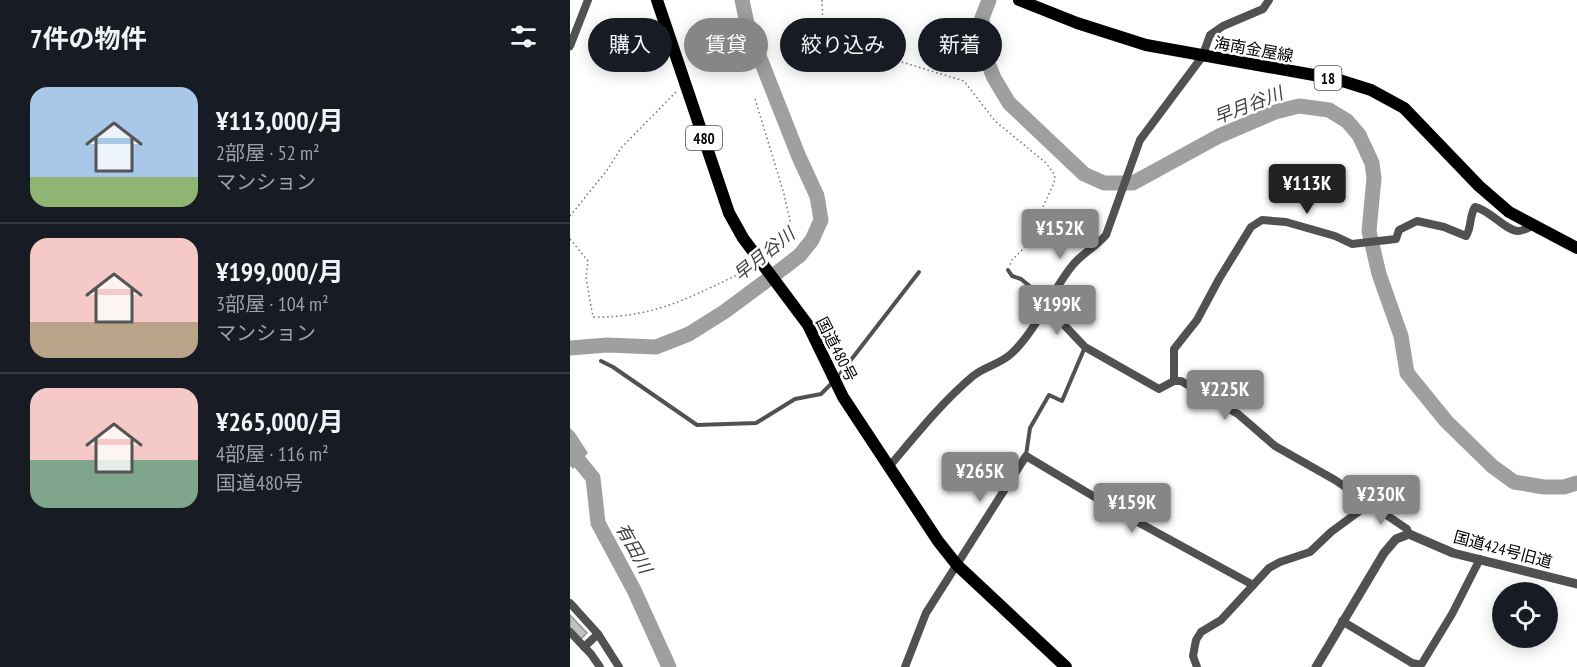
<!DOCTYPE html>
<html lang="ja">
<meta charset="utf-8">
<style>
:root{--surface:#171b24;--page:#242831;--text:#f1f3f6;--muted:#9ea1a6;--line:#363941;--accent:#858687}
body{margin:0;font-family:"PT Sans Narrow","Noto Sans JP",sans-serif;background:var(--page);color:var(--text);height:100vh;display:flex;flex-direction:column;font-size:22px;white-space:nowrap}
*{box-sizing:border-box;margin:0}
p{font-size:20px;color:var(--muted)}
.icon{flex:none;width:33px;height:33px;fill:none;stroke:currentColor;stroke-width:2;stroke-linecap:round;stroke-linejoin:round}
.map{position:relative;flex:1;overflow:hidden}
.sheet{display:flex;flex-direction:column;background:var(--surface);width:570px}
.sheet>*{flex:none}
.guide{position:absolute;left:18px;top:18px;width:570px;height:54px;display:flex;gap:12px}
.fabs{position:absolute;left:922px;top:582px;display:grid;gap:12px}
.fabs a{display:grid;place-items:center;width:66px;height:66px;border-radius:50%;background:var(--surface);box-shadow:0 3px 15px #0003;font-size:30px}
.price{position:absolute;translate:-50% -51px;padding:0 14px;border-radius:6px;background:var(--accent);color:#fff;font-size:20px;line-height:39px;filter:drop-shadow(0 2px 3px #0008)}
.price::after{content:'';position:absolute;left:50%;top:36px;width:18px;height:14px;margin-left:-9px;background:inherit;clip-path:polygon(0 0,100% 0,50% 100%)}
.price.on{background:#222;color:#fff}
ul{padding:0;list-style:none}
li{display:flex;align-items:center;gap:18px;height:150px;padding:0 30px}
li+li{border-top:2px solid var(--line)}
li span{display:grid;place-items:center;flex:none;width:168px;height:120px;border-radius:18px;color:#555}
li>.icon{margin-inline-start:auto}
span .icon{width:72px;height:72px;fill:#fffc;stroke-width:1}
li b{font-size:26px}
h2{display:flex;justify-content:space-between;align-items:center;height:72px;padding:0 30px;font-size:26px}
.pill{padding:0 21px;border-radius:27px;background:var(--surface);box-shadow:0 3px 15px #0003;font-size:21px;line-height:54px}
.pill.on{background:var(--accent);color:#fff}
main{display:flex;flex:1;min-height:0}
.map>svg:first-child{display:block}
.water{fill:#9f9f9f}
.lines{fill:none;stroke-linecap:round;stroke-linejoin:round}
.river{stroke:#9f9f9f;stroke-width:15}
.building{fill:#c0c0c0;stroke:#959595;stroke-width:1.5}
.path{stroke:#737373;stroke-width:1.5;stroke-dasharray:1.5 3;stroke-linecap:butt}
.service{stroke:#515151;stroke-width:4}
.minor{stroke:#515151;stroke-width:8}
.tertiary{stroke:#515151;stroke-width:9}
.primary{stroke:#000;stroke-width:12}
.trunk{stroke:#000;stroke-width:12}
.labels{text-anchor:middle;dominant-baseline:central;stroke-width:5;stroke-linejoin:round;paint-order:stroke}
.shield{fill:#fff;stroke:#4c4c4c;stroke-width:1.5}
.shield-label{font-size:15px;font-weight:bold;fill:#000}
.street-label{font-size:16px;fill:#000;stroke:#fff}
.water-label{font-size:18px;font-style:italic;fill:#404040;stroke:#fff}
</style>
<main>
<section class="sheet">
<h2>7件の物件<svg class="icon" aria-label="filters" viewBox="0 0 24 24"><path d="M4 7h16M4 17h16"/><circle cx="9" cy="7" r="2"/><circle cx="15" cy="17" r="2"/></svg></h2>
<ul>
<li><span style="background:linear-gradient(#a9c7e8 75%,#8fb573 0)"><svg class="icon" aria-label="home" viewBox="0 0 24 24"><path d="M3 11l9-7 9 7M6 9v11h12V9"/></svg></span><div><b>¥113,000/月</b><p>2部屋 · 52 m²</p><p>マンション</p></div></li>
<li><span style="background:linear-gradient(#f6c9c9 70%,#b9a48a 0)"><svg class="icon" aria-label="home" viewBox="0 0 24 24"><path d="M3 11l9-7 9 7M6 9v11h12V9"/></svg></span><div><b>¥199,000/月</b><p>3部屋 · 104 m²</p><p>マンション</p></div></li>
<li><span style="background:linear-gradient(#f6c9c9 60%,#7fa58c 0)"><svg class="icon" aria-label="home" viewBox="0 0 24 24"><path d="M3 11l9-7 9 7M6 9v11h12V9"/></svg></span><div><b>¥265,000/月</b><p>4部屋 · 116 m²</p><p>国道480号</p></div></li>
</ul>
</section>
<div class="map">
<svg width="1007" height="667" viewBox="0 0 1007 667">
<rect width="100%" height="100%" fill="#fff"/>
<!-- water -->
<polygon class="water" points="0,428 5,433 18,453 3,469 0,466"/>
<g class="lines">
<!-- river -->
<g class="river">
<polyline points="419,0 412,18 415,56 424,78 439,103 514,174 534,183 563,183 649,136 705,112 729,106 759,110 777,121 789,135 802,163 804,178 799,231 809,274 831,336 837,373 876,421 922,466 944,482 974,487 994,487 1007,483"/>
<polyline points="0,348 37,345 86,347 119,334 154,312 212,269 230,255 242,240 251,220 247,196 229,157 178,28 172,0"/>
<polyline points="0,450 23,478 28,523 64,590 99,667"/>
</g>
</g>
<!-- building -->
<polygon class="building" points="0,615 17,633 11,639 0,627"/>
<g class="lines">
<!-- path -->
<g class="path">
<polyline points="252,0 253,31 263,41 394,81 425,121 476,163 485,175 484,183 454,248 442,260 440,265"/>
<polyline points="185,99 214,194 220,220 217,237 207,255 203,259"/>
<polyline points="0,216 38,169 51,148 106,92"/>
<path d="M0,239L18,261L16,278L23,317C89,318 125,294 182,268"/>
</g>
<!-- service -->
<g class="service">
<polyline points="438,270 442,276 451,279 479,302"/>
<polyline points="31,361 43,367 127,425 186,423 225,399 251,394 262,383"/>
<polyline points="267,378 349,272"/>
<polyline points="456,455 460,428 479,395 492,401 515,347"/>
</g>
<!-- minor -->
<g class="minor">
<polyline points="0,46 18,0"/>
<polyline points="477,307 515,347 589,389 604,381 611,381 668,414 705,446 765,480 837,529 839,534"/>
<path d="M604,381V349L627,320L649,279L681,227L692,220L716,222L765,236L782,244L826,239L829,230L847,221L874,227L896,236C902,227 899,216 905,207C920,210 936,231 948,231C953,231 959,227 963,226"/>
<path d="M318,468C345,436 371,403 403,376C415,366 431,364 442,353C468,328 480,293 502,266C511,254 526,247 536,235L570,140L632,57L640,35L653,26L693,9L699,0"/>
<polyline points="0,603 28,634 49,667"/>
<polyline points="772,621 842,663 851,665 882,614 910,559"/>
<polyline points="0,632 21,654 30,667"/>
<polyline points="14,647 28,634"/>
<polyline points="335,667 356,613 456,456 553,514 683,585"/>
<polyline points="627,667 623,656 626,640 631,632 651,620 699,568 710,562 740,552 761,532 799,504"/>
</g>
<!-- tertiary -->
<polyline class="tertiary" points="746,667 814,553 826,539 839,534 883,553 1007,584"/>
<!-- primary -->
<polyline class="primary" points="449,0 507,23 576,45 766,79 801,90 834,108 909,186 939,212 1007,248"/>
<!-- trunk -->
<polyline class="trunk" points="87,0 159,213 173,238 238,325 273,397 368,541 387,565 496,667"/>
</g>
<g class="labels">
<!-- shield labels -->
<g class="shield">
<rect x="744.5" y="66" width="27" height="24" rx="4.5"/>
<rect x="116" y="126" width="36" height="24" rx="4.5"/>
</g>
<g class="shield-label">
<text x="758" y="78">18</text>
<text x="134" y="138">480</text>
</g>
<!-- street labels -->
<g class="street-label">
<text transform="translate(684 49) rotate(10)">海南金屋線</text>
<text transform="translate(267 349) rotate(63)">国道480号</text>
<text transform="translate(933 549) rotate(15)">国道424号旧道</text>
</g>
<!-- water labels -->
<g class="water-label">
<text transform="translate(678 105) rotate(-21)">早月谷川</text>
<text transform="translate(194 254) rotate(-39)">早月谷川</text>
<text transform="translate(64 548) rotate(61)">有田川</text>
</g>
</g>
</svg>
<div class="fabs">
<a><svg class="icon" aria-label="locate" viewBox="0 0 24 24"><circle cx="12" cy="12" r="6"/><path d="M12 2v4M12 18v4M2 12h4M18 12h4"/></svg></a>
</div>
<b class="price on" style="left:737px;top:215px">¥113K</b>
<b class="price" style="left:490px;top:260px">¥152K</b>
<b class="price" style="left:487px;top:336px">¥199K</b>
<b class="price" style="left:655px;top:421px">¥225K</b>
<b class="price" style="left:410px;top:503px">¥265K</b>
<b class="price" style="left:811px;top:526px">¥230K</b>
<b class="price" style="left:562px;top:534px">¥159K</b>
<div class="guide">
<a class="pill">購入</a>
<a class="pill on">賃貸</a>
<a class="pill">絞り込み</a>
<a class="pill">新着</a>
</div>
</div>
</main>
